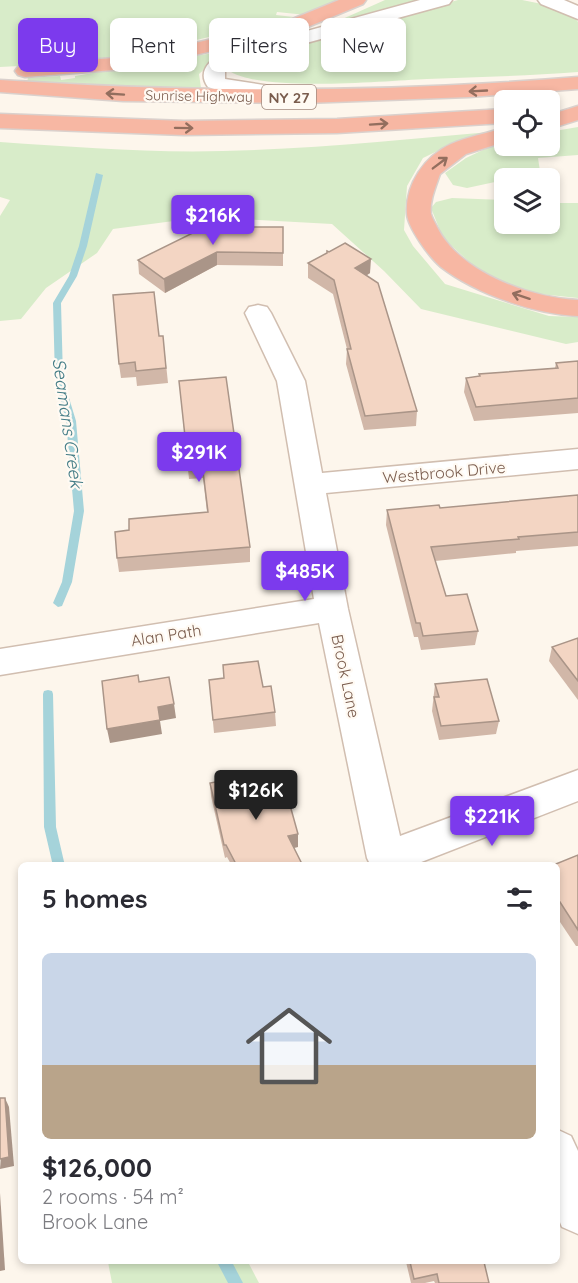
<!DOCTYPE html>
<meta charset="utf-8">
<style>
:root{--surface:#fff;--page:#f2f2f3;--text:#2b2b33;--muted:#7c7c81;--line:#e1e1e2;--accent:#7c3aed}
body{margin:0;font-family:Quicksand,sans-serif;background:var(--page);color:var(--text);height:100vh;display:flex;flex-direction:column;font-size:22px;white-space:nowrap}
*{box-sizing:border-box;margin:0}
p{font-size:20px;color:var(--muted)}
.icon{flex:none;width:33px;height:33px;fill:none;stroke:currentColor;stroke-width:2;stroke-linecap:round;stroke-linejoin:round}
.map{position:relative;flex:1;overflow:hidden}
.drawer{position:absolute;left:18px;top:862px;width:542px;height:402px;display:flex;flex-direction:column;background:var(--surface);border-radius:9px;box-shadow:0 3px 9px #0003}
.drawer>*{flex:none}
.guide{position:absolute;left:18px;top:18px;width:543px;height:54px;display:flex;gap:12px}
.tools{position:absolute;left:494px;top:90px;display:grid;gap:12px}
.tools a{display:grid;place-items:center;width:66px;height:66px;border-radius:9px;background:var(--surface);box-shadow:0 3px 9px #0003;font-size:30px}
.price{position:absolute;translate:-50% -51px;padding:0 14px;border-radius:6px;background:var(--accent);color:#fff;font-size:20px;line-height:39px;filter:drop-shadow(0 2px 3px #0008)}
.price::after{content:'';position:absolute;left:50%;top:36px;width:18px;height:14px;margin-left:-9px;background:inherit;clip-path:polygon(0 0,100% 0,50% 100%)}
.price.selected{background:#222;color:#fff}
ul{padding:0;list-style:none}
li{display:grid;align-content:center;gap:12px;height:318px;padding:0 24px}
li+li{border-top:2px solid var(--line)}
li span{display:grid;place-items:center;height:186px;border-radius:9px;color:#555}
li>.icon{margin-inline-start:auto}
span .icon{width:108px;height:108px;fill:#fffc;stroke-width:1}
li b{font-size:26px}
h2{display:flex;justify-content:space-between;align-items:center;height:72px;padding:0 24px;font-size:26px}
.pill{padding:0 21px;border-radius:9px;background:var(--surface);box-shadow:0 3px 9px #0003;font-size:21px;line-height:54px}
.pill.selected{background:var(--accent);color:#fff}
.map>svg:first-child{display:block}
.green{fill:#d8ecc9}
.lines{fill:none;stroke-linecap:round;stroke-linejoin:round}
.stream{fill:#a5d3da;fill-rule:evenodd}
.minor-casing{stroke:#d1beb0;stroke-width:3}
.highway-casing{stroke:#dad1cd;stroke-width:3}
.minor{fill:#fff;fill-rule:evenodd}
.highway{fill:#f7b7a3;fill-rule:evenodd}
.wall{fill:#d1b7a8}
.shaded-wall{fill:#aa9588}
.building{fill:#f3d5c3;stroke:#aa9588;stroke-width:1.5}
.oneway{stroke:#936e5e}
.labels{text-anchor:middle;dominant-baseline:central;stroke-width:4.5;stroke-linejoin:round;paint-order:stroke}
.far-street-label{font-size:14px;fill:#7a5c4d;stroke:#fffaf3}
.shield{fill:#fffaf3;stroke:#a28b7f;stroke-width:1.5}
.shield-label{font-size:15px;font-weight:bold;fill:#7a5c4d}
.street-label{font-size:16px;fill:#7a5c4d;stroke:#fffaf3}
.water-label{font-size:18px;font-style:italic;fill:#437c86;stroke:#fffaf3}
</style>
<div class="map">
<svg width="578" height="1283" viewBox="0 0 578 1283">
<rect width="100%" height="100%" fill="#fdf6ec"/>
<!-- green -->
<g class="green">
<polygon points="0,0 346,0 306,15 277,12 276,15 294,17 128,56 75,62 74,59 58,60 57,64 0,67"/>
<polygon points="385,0 434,0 320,29"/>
<path d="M458,0H522L547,5L575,18L578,22V72C528,76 477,77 427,79C383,81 266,92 231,72L233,64L247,57Z"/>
<polygon points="231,50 233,52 210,64 199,74 201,88 146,90 27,82 28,78 60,76 61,80 75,78 75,76"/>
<polygon points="578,127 578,155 538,158 541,178 527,175 467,188 453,185 445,173 466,158 504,140 504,146 549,146 549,132"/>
<path d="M501,131L458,141L423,158L407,186L404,230L413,246L445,284L549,316L578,317V342L566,344L421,309L384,271L332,224L204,217L113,229L97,253L46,288L21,319L0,321V216L10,200L0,197V142C74,147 149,153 223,151C316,149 408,139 501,131Z"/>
<polygon points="452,198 504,200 504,224 549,224 549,203 578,203 578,298 530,293 478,270 443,238 431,208 436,202"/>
<polygon points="108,1262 248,1262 259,1283 112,1283"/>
</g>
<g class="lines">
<!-- stream -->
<g class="stream">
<polygon points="96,173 103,175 87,246 77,276 61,303 63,378 76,421 84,511 72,582 62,606 58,607 53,603 62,582 74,511 66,421 55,378 53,303 69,276 79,246"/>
<polygon points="48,690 52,691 53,694 56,827 65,866 53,866 44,827 43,694 44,691"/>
<polygon points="217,1262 232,1262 243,1283 228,1283"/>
</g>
<defs>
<g id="minor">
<path d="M420,0H452L449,4L237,62L225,70V79L289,89L292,94L289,99C263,105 232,94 208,87C197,72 209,60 223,54Z"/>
<polygon points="538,0 564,0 578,6 578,19 541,4"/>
<polygon points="258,305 267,307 271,313 305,381 322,473 578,449 578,469 326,493 348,609 400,836 578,770 578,801 411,866 371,866 367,858 319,623 0,675 0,649 314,599 277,381 245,313 249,307"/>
<polygon points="556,1129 571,1136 578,1151 578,1234 562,1227 556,1213"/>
</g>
<g id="highway">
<polygon points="339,0 366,0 363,4 298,31 139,68 25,77 18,75 15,71 18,67 25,65 139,56 285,22"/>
<path d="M578,77V89L469,97L305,103L123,101L0,92V80C196,93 382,93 578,77Z"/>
<polygon points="578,106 578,120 549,129 549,115"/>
<polygon points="504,109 504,123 337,133 184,135 0,128 0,114 184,121 337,119"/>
<path d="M504,128V142L466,154L440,174C436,186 429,202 431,214C432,218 435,223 437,227C459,272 530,298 578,300V316C535,314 476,294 441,267C430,258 408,228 407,214C405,184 425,156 451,144C467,137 487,133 504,128Z"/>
</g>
</defs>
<!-- minor casing -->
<use href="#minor" class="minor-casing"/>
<!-- highway casing -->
<use href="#highway" class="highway-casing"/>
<!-- minor -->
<use href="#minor" class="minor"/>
<!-- highway -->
<use href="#highway" class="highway"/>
</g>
<!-- wall -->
<g class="wall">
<polygon points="229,227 283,227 283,266 217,265 165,293 139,274 138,260"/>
<polygon points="327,251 370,273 366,276 417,411 416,426 364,430 346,364 347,349 333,294 308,278 308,263 327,253"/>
<polygon points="159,336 163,336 168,383 137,386 136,377 121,378 119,364"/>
<polygon points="578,361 578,413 474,421 464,392 466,378 479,376 479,374 555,368 556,363"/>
<polygon points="179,381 250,547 250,562 119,572 117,558 129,530 207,512 203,478 189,479"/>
<polygon points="578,495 578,546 516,551 516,553 435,561 446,596 478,631 475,645 421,650 418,637 414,637 386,525 387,510 440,508"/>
<polygon points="578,638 578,700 549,661 552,647"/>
<polygon points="223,665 275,712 276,726 214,733 209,680 224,679"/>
<polygon points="435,684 499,721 496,734 439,740 432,711"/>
<polygon points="210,783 279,800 298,834 298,847 293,848 303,866 232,866 227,857 225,858 211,796"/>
<polygon points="578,855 578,946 576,946 556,916 556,866"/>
<polygon points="406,1262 484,1262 489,1283 435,1283 434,1281 425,1283 411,1283"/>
</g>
<!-- shaded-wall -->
<g class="shaded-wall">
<polygon points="217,252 217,265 165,293 164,279"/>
<polygon points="371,259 370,273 354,283 355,268"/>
<polygon points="174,704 176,718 160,721 162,734 110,743 107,729 158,707"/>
<polygon points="298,834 298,847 288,849 288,836"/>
<polygon points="5,1098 9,1107 14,1166 0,1169"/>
<polygon points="0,1193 5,1270 0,1271"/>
</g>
<!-- building -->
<g class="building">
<polygon points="225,217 229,227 283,227 283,253 217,252 164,279 138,260"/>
<polygon points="345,243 371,259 355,268 378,283 417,411 365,416 347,349 351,349 334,280 308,263 327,253 327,251 329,252"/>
<polygon points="154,292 159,336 163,336 166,368 136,371 135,362 119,364 113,295"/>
<polygon points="578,361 578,398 476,407 466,378 480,376 479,374 558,368 556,363"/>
<polygon points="226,377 250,547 117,558 115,532 129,530 129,519 208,512 202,463 188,464 179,381"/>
<polygon points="578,495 578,532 518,537 519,539 431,547 446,596 467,594 478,631 423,636 420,623 416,623 387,510 439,505 440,508"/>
<polygon points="578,638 578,681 552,647"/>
<polygon points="258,661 263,687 271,686 275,712 213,720 209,680 224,678 223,665"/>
<polygon points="138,675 139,682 169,677 174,704 158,707 160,720 107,729 102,681"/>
<polygon points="487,679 499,721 441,726 434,697 439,697 435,684"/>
<polygon points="271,771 279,800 288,798 298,834 288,836 303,866 237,866 226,845 224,845 210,783"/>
<polygon points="578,855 578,930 560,902 556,904 556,866 551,866"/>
<polygon points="0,1098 5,1098 9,1157 0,1159"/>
<polygon points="410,1262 484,1262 489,1283 439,1283 437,1274 414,1279"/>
</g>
<!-- one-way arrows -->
<defs><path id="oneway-shaft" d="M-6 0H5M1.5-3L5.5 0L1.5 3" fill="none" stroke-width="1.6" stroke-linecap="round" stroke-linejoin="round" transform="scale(1.5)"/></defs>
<g class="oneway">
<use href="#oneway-shaft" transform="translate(478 91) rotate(177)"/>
<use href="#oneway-shaft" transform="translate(115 94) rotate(-176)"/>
<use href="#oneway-shaft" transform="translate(379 124) rotate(-4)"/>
<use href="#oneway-shaft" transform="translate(184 128) rotate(1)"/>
<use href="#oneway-shaft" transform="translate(440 163) rotate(-37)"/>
<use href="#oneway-shaft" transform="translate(521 296) rotate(-162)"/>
</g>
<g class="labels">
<!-- far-street labels -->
<g class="far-street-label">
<text transform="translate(199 96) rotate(1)">Sunrise Highway</text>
</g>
<!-- shield labels -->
<rect class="shield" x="262" y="85" width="54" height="24" rx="4.5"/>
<g class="shield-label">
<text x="289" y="97">NY 27</text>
</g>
<!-- street labels -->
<g class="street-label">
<text transform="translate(444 472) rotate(-5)">Westbrook Drive</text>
<text transform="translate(166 635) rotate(-9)">Alan Path</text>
<text transform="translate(346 676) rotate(78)">Brook Lane</text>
</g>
<!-- water labels -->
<g class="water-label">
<text transform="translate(68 423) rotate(82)">Seamans Creek</text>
</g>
</g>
</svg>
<div class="tools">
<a><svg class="icon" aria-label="locate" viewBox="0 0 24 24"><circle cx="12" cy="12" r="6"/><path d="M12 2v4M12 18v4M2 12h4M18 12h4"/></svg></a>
<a><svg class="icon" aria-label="layers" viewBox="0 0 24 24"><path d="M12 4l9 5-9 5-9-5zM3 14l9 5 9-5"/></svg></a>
</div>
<b class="price" style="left:213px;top:246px">$216K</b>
<b class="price" style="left:199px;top:483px">$291K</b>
<b class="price" style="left:305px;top:602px">$485K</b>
<b class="price selected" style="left:256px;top:821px">$126K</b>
<b class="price" style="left:492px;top:847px">$221K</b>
<div class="guide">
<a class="pill selected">Buy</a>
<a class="pill">Rent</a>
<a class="pill">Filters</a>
<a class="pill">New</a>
</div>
<section class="drawer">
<h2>5 homes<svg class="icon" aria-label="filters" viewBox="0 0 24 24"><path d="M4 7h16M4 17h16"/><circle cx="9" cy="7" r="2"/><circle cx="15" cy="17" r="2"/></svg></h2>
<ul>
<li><span style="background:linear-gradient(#c9d6e8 60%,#b9a48a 0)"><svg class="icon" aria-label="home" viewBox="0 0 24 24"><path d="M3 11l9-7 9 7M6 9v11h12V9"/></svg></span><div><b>$126,000</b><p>2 rooms · 54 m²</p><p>Brook Lane</p></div></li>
</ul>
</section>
</div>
